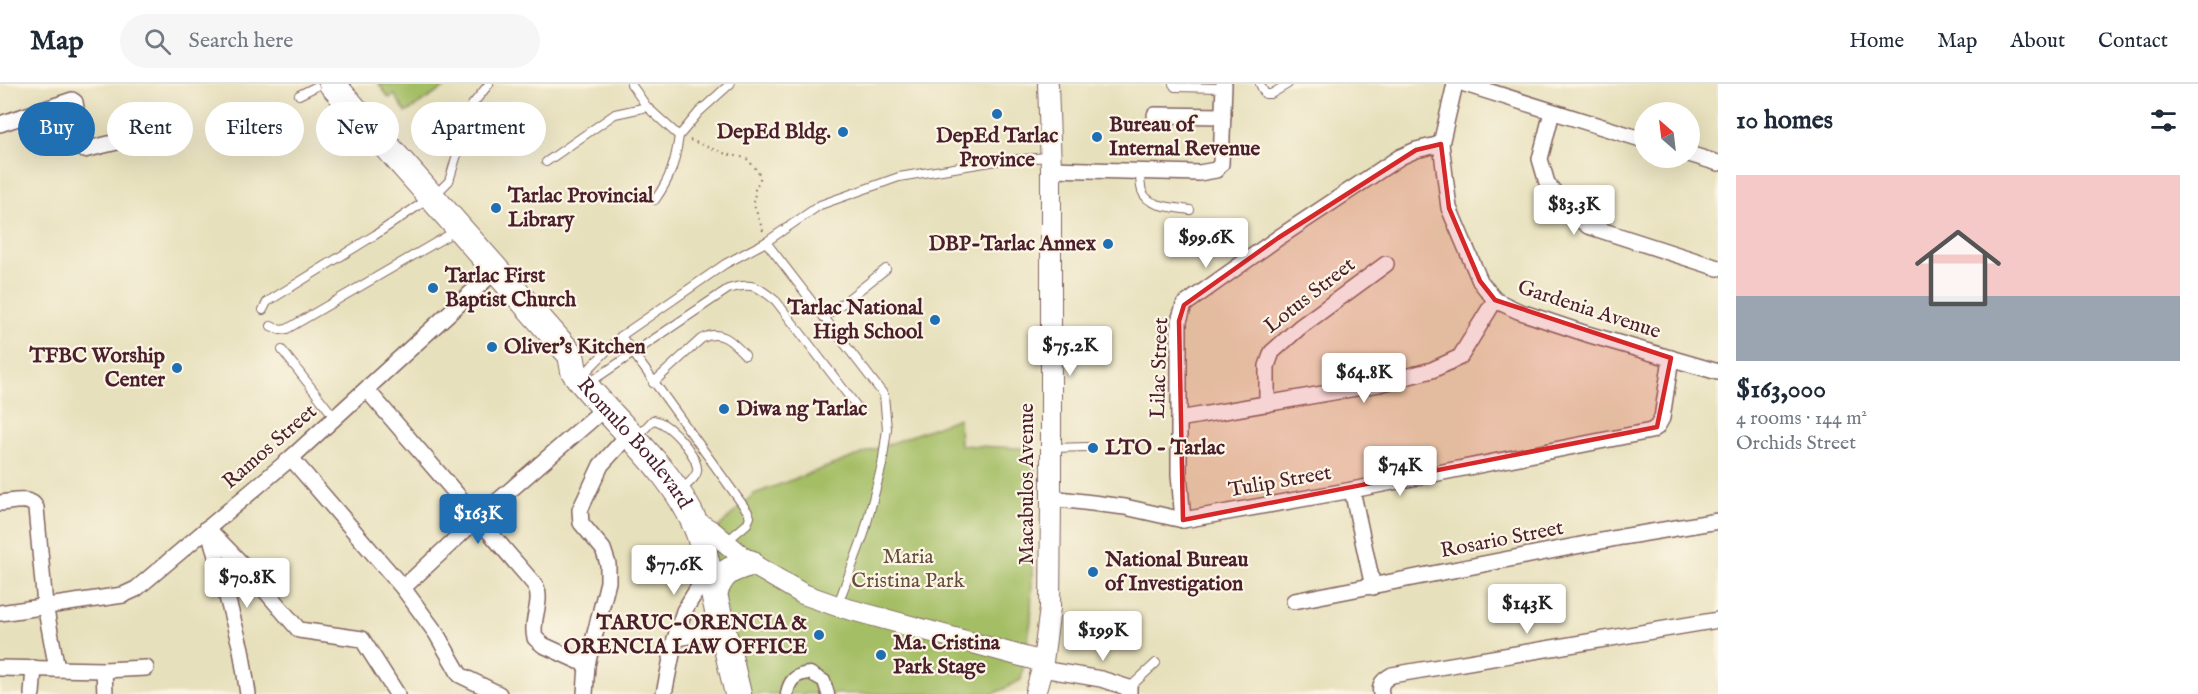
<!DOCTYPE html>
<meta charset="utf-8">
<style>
:root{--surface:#fff;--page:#f6f6f7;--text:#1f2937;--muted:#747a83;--line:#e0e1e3;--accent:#1f6fb2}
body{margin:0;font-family:"IM FELL English",serif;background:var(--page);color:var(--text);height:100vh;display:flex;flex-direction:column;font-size:22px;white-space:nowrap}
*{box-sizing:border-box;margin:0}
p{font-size:20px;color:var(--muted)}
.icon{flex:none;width:33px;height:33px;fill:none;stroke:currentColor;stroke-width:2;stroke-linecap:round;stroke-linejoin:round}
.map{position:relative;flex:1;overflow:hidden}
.sheet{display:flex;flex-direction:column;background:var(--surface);width:480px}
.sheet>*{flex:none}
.banner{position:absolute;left:18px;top:18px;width:570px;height:54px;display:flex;gap:12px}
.needle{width:39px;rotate:332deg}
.controls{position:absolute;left:1634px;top:18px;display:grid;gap:12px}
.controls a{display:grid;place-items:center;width:66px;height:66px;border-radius:50%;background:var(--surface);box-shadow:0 6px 24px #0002;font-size:30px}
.price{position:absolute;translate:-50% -51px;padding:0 14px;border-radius:6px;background:#fff;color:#222;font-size:20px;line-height:39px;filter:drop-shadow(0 2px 3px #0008)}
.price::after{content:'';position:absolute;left:50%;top:36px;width:18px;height:14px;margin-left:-9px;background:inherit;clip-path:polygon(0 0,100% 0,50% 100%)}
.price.selected{background:var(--accent);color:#fff}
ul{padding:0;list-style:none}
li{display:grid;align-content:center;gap:12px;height:318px;padding:0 18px}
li+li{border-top:2px solid var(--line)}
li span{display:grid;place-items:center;height:186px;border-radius:0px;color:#555}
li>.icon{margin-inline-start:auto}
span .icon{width:108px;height:108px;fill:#fffc;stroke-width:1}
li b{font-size:26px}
h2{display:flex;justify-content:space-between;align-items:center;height:72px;padding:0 18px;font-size:26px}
.pill{padding:0 21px;border-radius:27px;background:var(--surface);box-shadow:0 6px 24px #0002;font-size:21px;line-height:54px}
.pill.selected{background:var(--accent);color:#fff}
header{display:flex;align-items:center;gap:36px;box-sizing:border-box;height:84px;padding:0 30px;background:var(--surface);border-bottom:2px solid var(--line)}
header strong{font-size:28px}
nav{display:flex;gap:33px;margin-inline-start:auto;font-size:21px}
.search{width:420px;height:54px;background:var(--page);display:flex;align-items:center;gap:15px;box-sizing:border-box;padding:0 21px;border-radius:33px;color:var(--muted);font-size:22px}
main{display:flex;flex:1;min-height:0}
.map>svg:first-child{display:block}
.green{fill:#a4be65;stroke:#776e48;stroke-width:1.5}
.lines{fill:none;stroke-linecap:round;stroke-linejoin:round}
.service-casing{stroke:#81635e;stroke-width:10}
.pedestrian-casing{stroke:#81635e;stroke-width:15}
.minor-casing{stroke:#81635e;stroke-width:18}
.tertiary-casing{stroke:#81635e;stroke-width:22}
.trunk-casing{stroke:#81635e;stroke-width:28}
.path{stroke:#81635e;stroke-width:2;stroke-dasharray:1.5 4.5;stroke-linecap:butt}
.service{stroke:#fff;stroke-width:8}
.pedestrian{stroke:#fff;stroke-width:12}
.minor{stroke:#fff;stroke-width:15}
.tertiary{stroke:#fff;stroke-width:20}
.trunk{stroke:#fff;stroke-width:26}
.marked{fill:#d62828;fill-opacity:0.2;stroke:#d62828;stroke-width:4.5;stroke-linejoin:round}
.poi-dot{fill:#1f6fb2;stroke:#fcf5e5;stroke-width:2}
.labels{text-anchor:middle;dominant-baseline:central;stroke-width:4.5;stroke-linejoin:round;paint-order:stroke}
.poi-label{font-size:21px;font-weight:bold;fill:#4a1f2b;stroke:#fcf5e5;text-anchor:start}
.street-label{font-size:21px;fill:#4a1f2b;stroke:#fcf5e5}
.park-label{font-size:21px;fill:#654f3c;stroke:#fcf5e5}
</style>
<header>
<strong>Map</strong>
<div class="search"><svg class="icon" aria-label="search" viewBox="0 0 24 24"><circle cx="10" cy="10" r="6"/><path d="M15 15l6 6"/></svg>Search here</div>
<nav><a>Home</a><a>Map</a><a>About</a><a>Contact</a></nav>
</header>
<main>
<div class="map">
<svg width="1718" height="610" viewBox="0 0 1718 610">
<rect width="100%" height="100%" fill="#fcf5e5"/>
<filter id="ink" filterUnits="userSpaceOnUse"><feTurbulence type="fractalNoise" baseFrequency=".0167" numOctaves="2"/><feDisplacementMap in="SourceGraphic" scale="12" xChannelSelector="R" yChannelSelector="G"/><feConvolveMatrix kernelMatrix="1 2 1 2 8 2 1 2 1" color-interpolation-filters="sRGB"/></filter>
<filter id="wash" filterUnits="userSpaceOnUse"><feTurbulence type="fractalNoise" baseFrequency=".008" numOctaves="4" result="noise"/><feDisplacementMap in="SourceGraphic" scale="24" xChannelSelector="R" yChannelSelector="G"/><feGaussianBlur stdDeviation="1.35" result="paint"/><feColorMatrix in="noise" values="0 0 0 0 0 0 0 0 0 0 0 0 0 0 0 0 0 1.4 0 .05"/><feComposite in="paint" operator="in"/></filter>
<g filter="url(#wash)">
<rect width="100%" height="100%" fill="#e7e0bc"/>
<!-- green -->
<g class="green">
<polygon points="379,0 450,0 406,29 395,11 389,14"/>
<polygon points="959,334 960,361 1035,365 1031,537 1021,596 994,610 748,610 707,454 754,410"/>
</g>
</g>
<g filter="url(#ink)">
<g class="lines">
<defs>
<g id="service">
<polyline points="631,0 647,23 679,52 699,28 730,0"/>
<polyline points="1173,0 1175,3 1223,4"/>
<polyline points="1260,0 1265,10 1271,10 1288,0"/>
<polyline points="299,11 315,3"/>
<polyline points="546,78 615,30 647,23"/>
<path d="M1140,87C1140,93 1140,101 1142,107C1148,124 1175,123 1190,126"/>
<path d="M655,116C671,93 675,79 679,52"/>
<polyline points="766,158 884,311 887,345 882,381 864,450 838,520"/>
<polyline points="263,226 267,218 375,151 437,109 449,97 472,21 489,0"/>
<polyline points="824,234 886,185"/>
<polyline points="271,242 280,246 287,245 447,152"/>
<polyline points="621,252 748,428 750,433 747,440 727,457"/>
<polyline points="282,266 335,334"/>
<polyline points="583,291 621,252 725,180 766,158 820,121 899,93 997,77 1049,73"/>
<path d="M589,299L728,205C752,198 758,202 776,217L861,328"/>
<path d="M653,299L701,255C720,244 732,257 745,271"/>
<path d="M638,352L653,336C668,338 694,367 697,383C699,392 688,400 682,405"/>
<polyline points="1053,364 1088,363"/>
<polyline points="1129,604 1156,579"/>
</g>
<path id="pedestrian" d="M787,610C789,596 796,590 810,589L824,597L828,610"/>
<g id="minor">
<polyline points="1455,0 1441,60 1449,124 1480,197 1495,216 1518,227 1587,250 1718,288"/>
<polyline points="1465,0 1644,56"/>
<polyline points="1552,28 1540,75 1547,99 1569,127 1588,142 1718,184"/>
<polyline points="1155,31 1223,32"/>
<polyline points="0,40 72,16 75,18 82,64 84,66 121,57"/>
<polyline points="1689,70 1718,79"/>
<polyline points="1051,85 1199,89 1216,86 1221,80 1224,0"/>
<path d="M367,306L535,501C544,517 530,536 535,554L543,561L587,581"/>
<polyline points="1267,320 1267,282 1272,268 1300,243 1386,180"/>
<polyline points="1179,335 1379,300 1432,286 1460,273 1495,216"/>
<polyline points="291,374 403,504 436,549 460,591 499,610"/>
<polyline points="1352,406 1373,503"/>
<polyline points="1051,414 1125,423 1183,436 1352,406 1651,347 1657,343 1662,334 1671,274"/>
<path d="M0,419C12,418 31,412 36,424L45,521L57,585"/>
<polyline points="1183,436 1179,390 1179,237 1184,221 1278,154 1400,73 1416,66 1441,60"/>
<polyline points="207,444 244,482 299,546 362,555 397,610"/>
<polyline points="210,450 241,565 248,610"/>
<polyline points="403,504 477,435 605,324"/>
<polyline points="1294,517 1622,453 1718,437"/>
<polyline points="0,529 123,511 136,505 291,374 496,186"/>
<polyline points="675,555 698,550 724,549"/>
<polyline points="0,584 104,586 146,584"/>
<polyline points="1042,585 1101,595 1129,604 1129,610"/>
<polyline points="104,586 105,610"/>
<polyline points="32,610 34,584"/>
<polyline points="585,610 587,581 608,498 608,480 603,465 581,439 580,426 601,381 629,350"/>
<polyline points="664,610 675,555 684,527 709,486"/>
<path d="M1381,610C1379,600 1383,596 1392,591L1718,536"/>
</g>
<g id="tertiary">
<polyline points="694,436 713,448 750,479 803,510 837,522 1043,578"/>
<polyline points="1035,610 1042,585 1050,524 1051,414 1051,85 1048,0"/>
</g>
<g id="trunk">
<path id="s1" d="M332,0L571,271L574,287L579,294C619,344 678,390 700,452L738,610"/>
<path d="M714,509C722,488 729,485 750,479"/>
</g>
</defs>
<!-- service casing -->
<use href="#service" class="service-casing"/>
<!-- pedestrian casing -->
<use href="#pedestrian" class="pedestrian-casing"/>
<!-- minor casing -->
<use href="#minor" class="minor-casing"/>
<!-- tertiary casing -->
<use href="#tertiary" class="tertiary-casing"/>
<!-- trunk casing -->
<use href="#trunk" class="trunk-casing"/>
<!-- path -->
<polyline class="path" points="690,56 726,70 746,74 758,87 760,95 755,105 754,121 763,147"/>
<!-- service -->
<use href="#service" class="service"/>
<!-- pedestrian -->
<use href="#pedestrian" class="pedestrian"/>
<!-- minor -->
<use href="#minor" class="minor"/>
<!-- tertiary -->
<use href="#tertiary" class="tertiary"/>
<!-- trunk -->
<use href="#trunk" class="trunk"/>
</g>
</g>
<!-- marked area -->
<path class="marked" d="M1441,60L1449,124L1480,197L1495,216L1671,274L1657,343L1183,436L1179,237L1184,221L1278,154L1416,66Z"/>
<!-- markers -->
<g class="poi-dot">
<circle cx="997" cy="30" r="6"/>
<circle cx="843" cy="48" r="6"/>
<circle cx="1097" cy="53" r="6"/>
<circle cx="496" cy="124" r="6"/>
<circle cx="1108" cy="160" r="6"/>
<circle cx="433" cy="204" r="6"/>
<circle cx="935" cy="236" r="6"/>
<circle cx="492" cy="263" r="6"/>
<circle cx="177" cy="284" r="6"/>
<circle cx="724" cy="325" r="6"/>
<circle cx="1093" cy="364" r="6"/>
<circle cx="1093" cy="488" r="6"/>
<circle cx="819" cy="551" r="6"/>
<circle cx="881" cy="571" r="6"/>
</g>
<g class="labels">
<!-- poi labels -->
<g class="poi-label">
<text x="1109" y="41">Bureau of<tspan x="1109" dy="24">Internal Revenue</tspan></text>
<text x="831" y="48" text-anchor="end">DepEd Bldg.</text>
<text x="997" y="52" text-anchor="middle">DepEd Tarlac<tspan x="997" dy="24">Province</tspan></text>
<text x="508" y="112">Tarlac Provincial<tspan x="508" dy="24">Library</tspan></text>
<text x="1096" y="160" text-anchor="end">DBP-Tarlac Annex</text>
<text x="445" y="192">Tarlac First<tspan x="445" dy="24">Baptist Church</tspan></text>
<text x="923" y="224" text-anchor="end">Tarlac National<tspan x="923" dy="24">High School</tspan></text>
<text x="504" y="263">Oliver's Kitchen</text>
<text x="165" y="272" text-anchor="end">TFBC Worship<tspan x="165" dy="24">Center</tspan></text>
<text x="736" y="325">Diwa ng Tarlac</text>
<text x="1105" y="364">LTO - Tarlac</text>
<text x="1105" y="476">National Bureau<tspan x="1105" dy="24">of Investigation</tspan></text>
<text x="807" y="539" text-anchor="end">TARUC-ORENCIA &amp;<tspan x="807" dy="24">ORENCIA LAW OFFICE</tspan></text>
<text x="893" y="559">Ma. Cristina<tspan x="893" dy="24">Park Stage</tspan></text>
</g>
<!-- street labels -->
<g class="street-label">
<text transform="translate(1310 212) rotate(-38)">Lotus Street</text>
<text transform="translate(1589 226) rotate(18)">Gardenia Avenue</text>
<text transform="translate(1160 284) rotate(-88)">Lilac Street</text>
<text stroke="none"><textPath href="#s1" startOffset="472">Romulo Boulevard</textPath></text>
<text transform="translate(270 363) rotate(-41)">Ramos Street</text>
<text transform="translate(1280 398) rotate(-10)">Tulip Street</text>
<text transform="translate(1027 400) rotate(-90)">Macabulos Avenue</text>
<text transform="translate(1502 456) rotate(-11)">Rosario Street</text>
</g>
<!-- park labels -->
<g class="park-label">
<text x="908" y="473">Maria<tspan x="908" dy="24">Cristina Park</tspan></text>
</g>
</g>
</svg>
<div class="controls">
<a><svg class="needle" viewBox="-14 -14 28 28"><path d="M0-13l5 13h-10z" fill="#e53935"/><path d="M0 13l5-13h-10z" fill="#747a83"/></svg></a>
</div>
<b class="price" style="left:1574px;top:152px">$83.3K</b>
<b class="price" style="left:1206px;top:185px">$99.6K</b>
<b class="price" style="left:1070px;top:293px">$75.2K</b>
<b class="price" style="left:1364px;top:320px">$64.8K</b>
<b class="price" style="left:1400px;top:413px">$74K</b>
<b class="price selected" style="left:478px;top:461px">$163K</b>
<b class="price" style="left:674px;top:512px">$77.6K</b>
<b class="price" style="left:247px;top:525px">$70.8K</b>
<b class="price" style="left:1527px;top:551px">$143K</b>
<b class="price" style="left:1103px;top:578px">$199K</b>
<div class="banner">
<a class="pill selected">Buy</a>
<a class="pill">Rent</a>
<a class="pill">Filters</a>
<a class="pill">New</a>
<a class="pill">Apartment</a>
</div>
</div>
<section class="sheet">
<h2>10 homes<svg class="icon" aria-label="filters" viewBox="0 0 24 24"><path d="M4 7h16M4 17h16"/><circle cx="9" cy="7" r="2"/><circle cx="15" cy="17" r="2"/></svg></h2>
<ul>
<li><span style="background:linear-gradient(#f6c9c9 65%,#9aa5b1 0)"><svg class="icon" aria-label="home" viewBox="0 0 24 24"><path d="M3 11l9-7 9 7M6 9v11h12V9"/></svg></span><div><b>$163,000</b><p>4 rooms · 144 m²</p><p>Orchids Street</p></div></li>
</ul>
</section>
</main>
